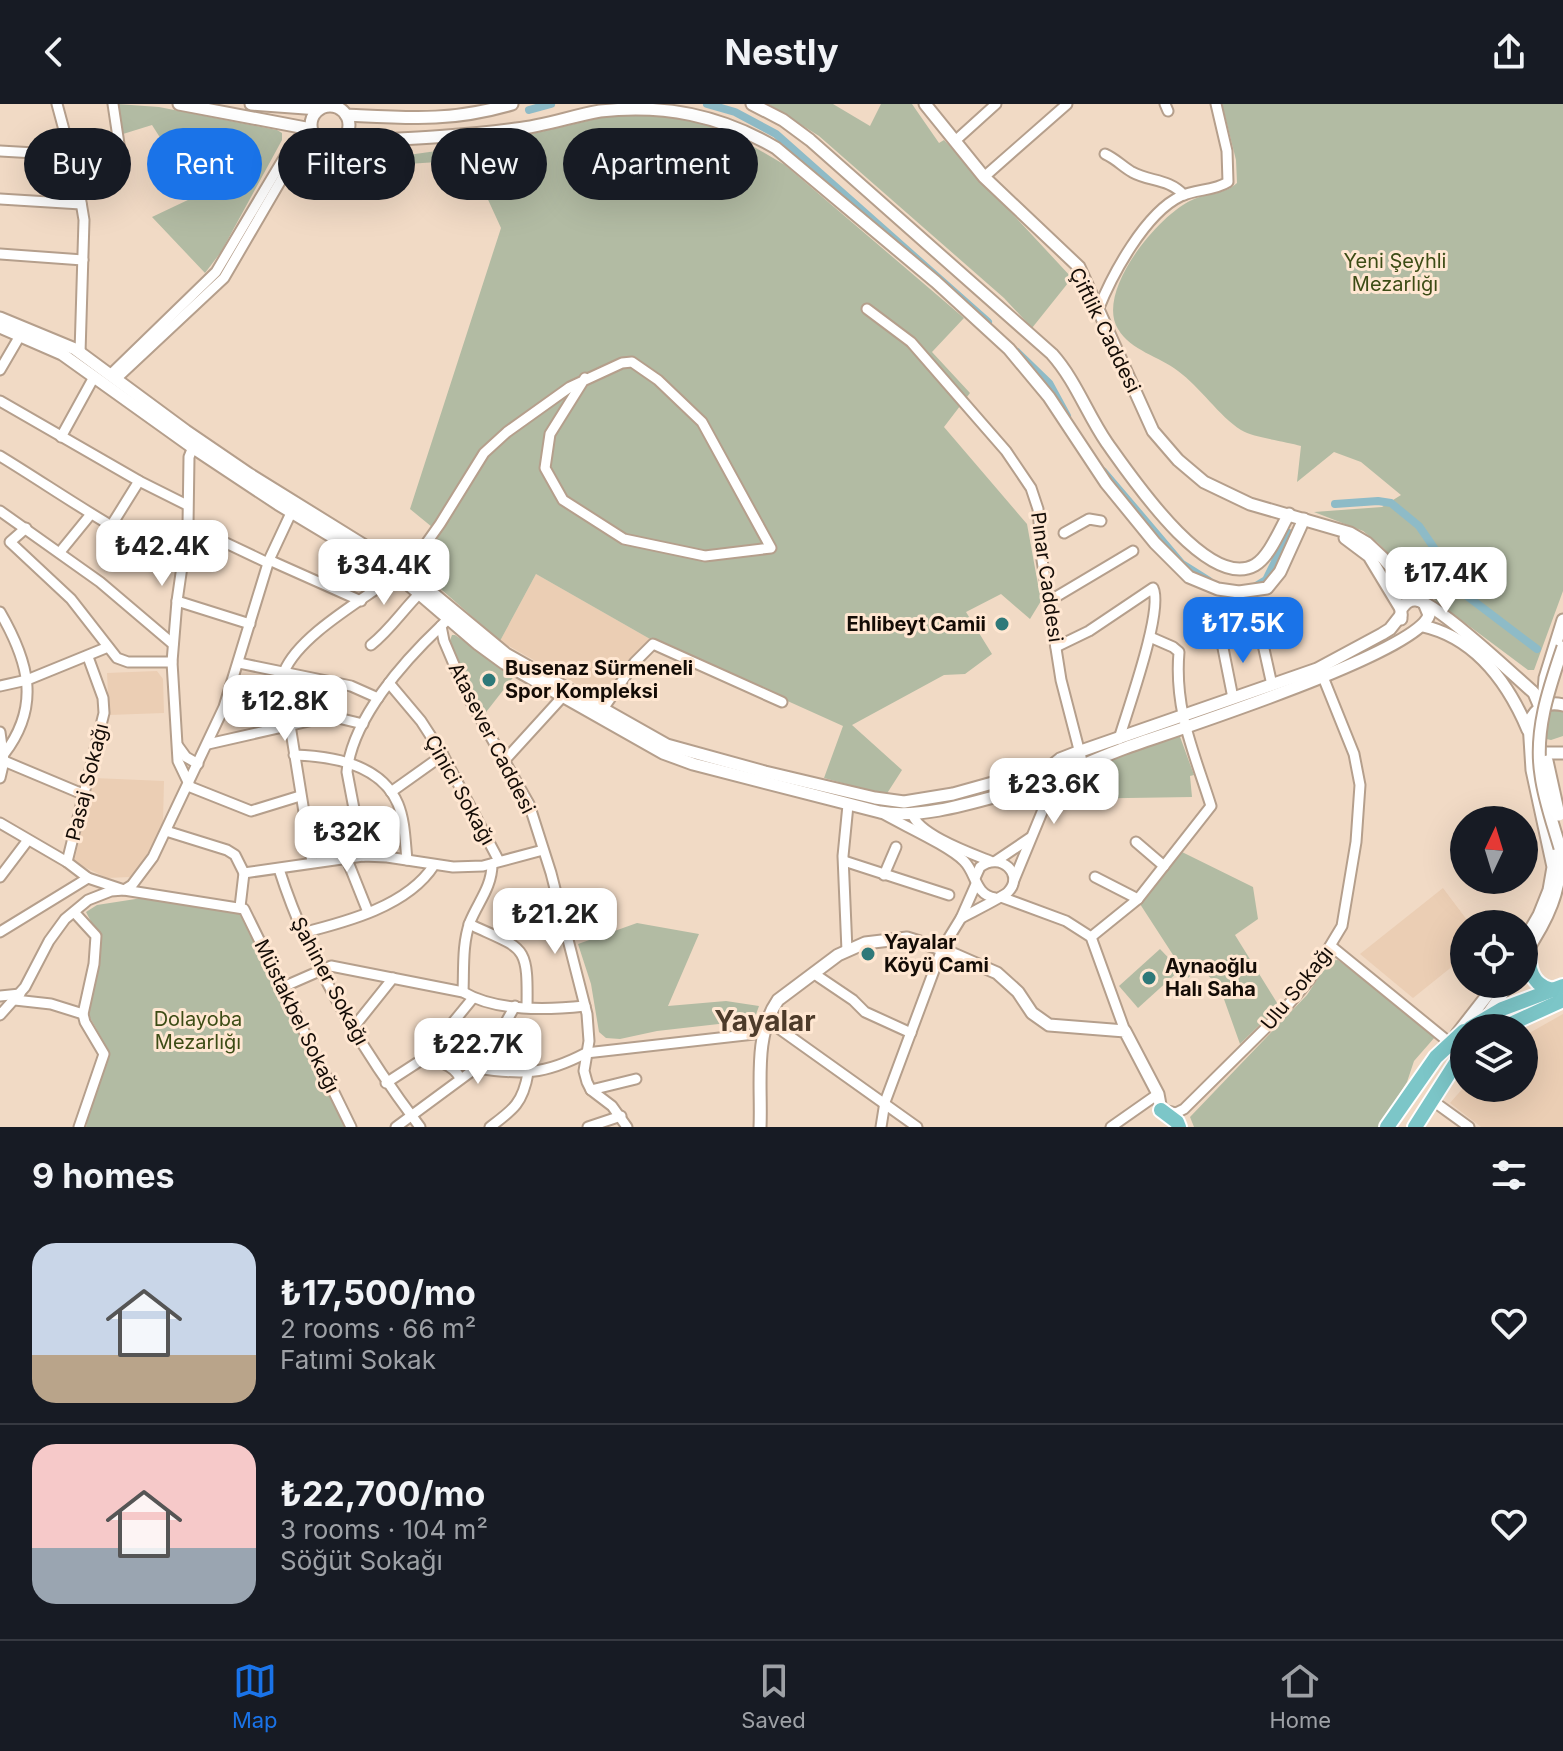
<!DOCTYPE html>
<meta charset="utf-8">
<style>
:root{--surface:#171b24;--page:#20242c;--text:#f1f3f6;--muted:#9ea1a6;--line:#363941;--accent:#1a73e8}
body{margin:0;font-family:Inter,sans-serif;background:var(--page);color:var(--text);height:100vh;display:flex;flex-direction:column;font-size:30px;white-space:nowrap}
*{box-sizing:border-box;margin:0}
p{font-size:26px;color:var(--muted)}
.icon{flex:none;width:44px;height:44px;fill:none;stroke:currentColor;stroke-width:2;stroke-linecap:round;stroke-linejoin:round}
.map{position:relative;height:1023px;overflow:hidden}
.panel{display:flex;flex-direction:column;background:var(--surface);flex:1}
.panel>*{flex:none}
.top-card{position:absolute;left:24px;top:24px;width:800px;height:72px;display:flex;gap:16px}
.needle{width:52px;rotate:4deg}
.fabs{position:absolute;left:1450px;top:702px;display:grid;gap:16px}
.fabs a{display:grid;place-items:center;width:88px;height:88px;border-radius:50%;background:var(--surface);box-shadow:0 8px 32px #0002;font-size:40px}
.price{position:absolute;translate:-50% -68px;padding:0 18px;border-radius:16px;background:#fff;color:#222;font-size:26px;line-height:52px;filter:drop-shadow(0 2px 4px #0008)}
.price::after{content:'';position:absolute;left:50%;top:48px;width:24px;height:18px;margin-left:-12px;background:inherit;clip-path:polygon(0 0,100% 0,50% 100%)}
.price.active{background:var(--accent);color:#fff}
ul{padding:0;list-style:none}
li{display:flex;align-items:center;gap:24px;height:200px;padding:0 32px}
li+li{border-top:2px solid var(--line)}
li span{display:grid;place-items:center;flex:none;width:224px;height:160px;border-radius:24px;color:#555}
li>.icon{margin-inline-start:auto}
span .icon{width:96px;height:96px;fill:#fffc;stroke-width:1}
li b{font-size:34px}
h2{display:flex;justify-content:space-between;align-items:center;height:96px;padding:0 32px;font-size:34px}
.chip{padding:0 28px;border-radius:36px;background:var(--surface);box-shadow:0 8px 32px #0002;font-size:28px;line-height:72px}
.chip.active{background:var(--accent);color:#fff}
header{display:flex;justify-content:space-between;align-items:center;height:104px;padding:0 32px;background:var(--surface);font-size:36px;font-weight:700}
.dock{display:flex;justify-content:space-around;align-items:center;height:112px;border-top:2px solid var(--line);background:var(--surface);font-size:22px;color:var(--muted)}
.dock a{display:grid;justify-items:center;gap:4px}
.dock .active{color:var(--accent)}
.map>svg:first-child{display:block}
.built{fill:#ebceb4}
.green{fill:#b2bba3}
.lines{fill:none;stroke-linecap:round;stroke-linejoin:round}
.canal{stroke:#8ebbc7;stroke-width:8}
.minor-casing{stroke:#b59f8c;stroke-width:13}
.tertiary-casing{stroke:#b59f8c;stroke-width:15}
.primary-casing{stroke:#fff;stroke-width:18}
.minor{stroke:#fff;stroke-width:9}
.tertiary{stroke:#fff;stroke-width:11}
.primary{stroke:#7cc6c8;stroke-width:14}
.tertiary-bridge-casing{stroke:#b59f8c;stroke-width:15;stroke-linecap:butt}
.tertiary-bridge{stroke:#fff;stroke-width:11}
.poi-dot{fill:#2f7979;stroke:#ffe7d2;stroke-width:3}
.labels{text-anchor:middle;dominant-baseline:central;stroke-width:6;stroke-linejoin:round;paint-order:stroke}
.park-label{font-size:20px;fill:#3c4c15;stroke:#ffe7d2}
.street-label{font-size:20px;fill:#140c06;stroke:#ffe7d2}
.poi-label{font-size:20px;font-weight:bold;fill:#140c06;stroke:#ffe7d2;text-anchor:start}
.district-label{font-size:28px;font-weight:bold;fill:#4d3b2a;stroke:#ffe7d2}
</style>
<header><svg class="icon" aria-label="back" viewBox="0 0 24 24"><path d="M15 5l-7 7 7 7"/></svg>Nestly<svg class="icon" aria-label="share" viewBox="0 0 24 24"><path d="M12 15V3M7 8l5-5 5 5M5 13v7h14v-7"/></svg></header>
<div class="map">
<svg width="1563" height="1023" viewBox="0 0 1563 1023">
<rect width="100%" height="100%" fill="#f1dac5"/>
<!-- built -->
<g class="built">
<polygon points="536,470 650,535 601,594 500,537"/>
<polygon points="157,567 163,575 164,609 109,611 107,569"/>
<polygon points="94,674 164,677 163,718 148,753 130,773 107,774 74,758"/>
<polygon points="1443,784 1470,820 1464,820 1464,853 1413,894 1360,850"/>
<polygon points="1563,910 1563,1023 1481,1023 1450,999 1464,983 1524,984 1524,932"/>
</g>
<!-- green -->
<g class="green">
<polygon points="117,0 159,3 277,26 282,29 282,36 221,148 205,169 152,113 249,67 251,56 231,31 180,29 166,43 152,21 123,30"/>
<polygon points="768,0 833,0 870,22 881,0 912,0 939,39 944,36 1072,174 1032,224 1004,194 819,32"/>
<path d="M1222,0H1563V487L1534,566H1528L1437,498L1378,439L1363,427L1314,408L1382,403L1401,391L1361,358L1334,348L1297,378L1301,342C1285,337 1254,334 1241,326C1219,312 1200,283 1178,267C1159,252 1131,247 1118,225C1095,188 1158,111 1192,96C1207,89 1224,91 1237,79L1236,56Z"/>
<polygon points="655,7 693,13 730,29 785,61 964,214 932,248 970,289 944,323 1027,420 1041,497 1030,515 1001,490 966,508 992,550 965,570 944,571 852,621 902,666 886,691 824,674 843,622 650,535 536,470 500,537 418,465 405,459 432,423 410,405 501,124 474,65 438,58 407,60 391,77 394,53 493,39 617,10"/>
<polygon points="452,531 455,531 515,571 483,612 474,598 449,539"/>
<path d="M1563,604V632L1551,636C1532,633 1534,621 1537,606Z"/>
<polygon points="1179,630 1194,671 1190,672 1192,693 1064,695 1103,657"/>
<polygon points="1182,748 1253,783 1258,815 1235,831 1279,902 1240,940 1220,884 1200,863 1188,874 1140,800"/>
<polygon points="142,794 241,807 348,1023 86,1023 90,1003 110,949 89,912 101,837 86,808 97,801"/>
<polygon points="637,819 699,830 668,902 726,897 759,902 754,916 657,927 620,935 606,934 599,928 591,880 578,840"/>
<polygon points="1160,845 1180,866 1138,904 1119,882"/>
<polygon points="1338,856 1432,928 1435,933 1414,957 1407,978 1379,1023 1194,1023 1190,1013 1307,891 1329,857"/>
</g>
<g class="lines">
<!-- canal -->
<g class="canal">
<polyline points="707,0 735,8 776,30 988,218"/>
<polyline points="529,6 551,0"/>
<polyline points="1017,248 1049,279 1067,312"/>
<polyline points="1103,367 1182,460 1209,477"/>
<polyline points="1335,400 1378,397 1391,399 1419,422 1467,492 1537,545"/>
<polyline points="1253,484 1266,476 1289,429"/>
</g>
<defs>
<g id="minor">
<polyline points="57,0 77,74 84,116 80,249"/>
<polyline points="1165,0 1168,7"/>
<polyline points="332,1 333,0"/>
<polyline points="955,37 996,0"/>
<polyline points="0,47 70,51"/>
<path d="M1105,50C1116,55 1122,62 1132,68C1150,78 1168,74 1184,91"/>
<polyline points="77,73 122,60 113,0"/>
<polyline points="984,73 1067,0"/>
<polyline points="0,95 81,100"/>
<polyline points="0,150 83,156"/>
<polyline points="867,205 911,238 1006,347 1031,384 1038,405 1042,456 1061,576 1083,661"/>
<path d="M1098,206C1112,171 1145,109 1181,92C1196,85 1214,87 1228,78L1227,47L1216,0"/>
<polyline points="0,266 21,230"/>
<polyline points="110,271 216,168 291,42 300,32 312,29"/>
<polyline points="116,275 224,174 298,47 308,40 321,38"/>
<polyline points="0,297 139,377 187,401"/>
<polyline points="61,333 94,273"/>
<path d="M0,352C41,377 80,404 122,428C142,440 164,445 182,462"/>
<polyline points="0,407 100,478 173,540"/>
<polyline points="188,421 268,459"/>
<polyline points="111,422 139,377"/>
<polyline points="26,424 10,438 71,495 117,554 128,558 172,558"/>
<polyline points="1064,429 1089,415 1101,417"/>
<polyline points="60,448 91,410"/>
<polyline points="269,456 361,497"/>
<polyline points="403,472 440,420 484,349 507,328 570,283 622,259 632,258 658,276 702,318 771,444 705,452 624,435 563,396 545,364 550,330 585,274"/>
<polyline points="177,497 250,520"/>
<polyline points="1049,497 1133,447"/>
<path d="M0,508C29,558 41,602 4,650"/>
<polyline points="449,514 441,522 444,537 467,591 529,700 551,769 587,910 589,937 584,967 587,978 591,986 612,1002 627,1023"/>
<polyline points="1260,527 1272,581"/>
<polyline points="1221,534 1233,594"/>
<path d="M371,541C390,526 402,507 420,489"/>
<path d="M1056,543L1089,527L1153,484C1164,506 1127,607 1119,635"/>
<polyline points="239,559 351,582 378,594"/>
<path d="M284,568C299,531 363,496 396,471"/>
<polyline points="389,579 421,617 443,651 499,757"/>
<polyline points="0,582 27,576 108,543"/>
<polyline points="603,605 635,558 653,540 782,598"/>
<polyline points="290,621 312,758"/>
<polyline points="0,628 4,657 0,674"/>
<polyline points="208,640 322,614 334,613 363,620"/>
<polyline points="178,642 186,653 198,660"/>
<path d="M294,651C331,652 381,660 398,700C405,717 405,737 407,756"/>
<polyline points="4,657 85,691"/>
<polyline points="504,657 566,589"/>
<polyline points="189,680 178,657 172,558 177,497 188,421 189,353 195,338"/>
<polyline points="188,682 251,707 300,692"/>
<polyline points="391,688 443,651"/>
<path d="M880,708C902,721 948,741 964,757C977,770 974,790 995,794"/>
<path d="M912,709C917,730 970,749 990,757"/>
<polyline points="0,719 67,758 88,774 124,786 244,805 351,1023"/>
<polyline points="166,727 227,746 235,751 244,769 363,752 387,753 453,763 483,762 543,746"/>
<polyline points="1136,738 1164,762"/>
<path d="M363,752L347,668C352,615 404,557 441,522"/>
<polyline points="346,753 368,808"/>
<polyline points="844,757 949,791"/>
<polyline points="996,757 1030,734"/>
<polyline points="67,758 104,609 103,594 88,553"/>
<path d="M279,765C309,859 361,945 420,1023"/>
<polyline points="884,771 896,743"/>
<polyline points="0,773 28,736"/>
<polyline points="1095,773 1138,795"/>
<polyline points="1014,776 1047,696 1052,670"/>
<polyline points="1001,793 1066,817 1091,833 1125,927"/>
<polyline points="240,803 244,769"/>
<polyline points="74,808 96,832 94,860 83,910 85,918 104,950 79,1023"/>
<path d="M961,814C970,809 1003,793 1008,788C1025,771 1001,747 980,763L975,774"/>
<path d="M469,820C525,846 528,839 527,903"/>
<polyline points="0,828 88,774"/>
<path d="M302,829C346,818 408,802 434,761"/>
<path d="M1091,833L1138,795L1211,702C1194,648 1174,606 1179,548L1173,543L1150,533"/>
<polyline points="1331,842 1450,939"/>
<polyline points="847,847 843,752 848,701"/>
<polyline points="813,869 853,896 865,908 911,929"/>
<path d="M283,883L331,862L463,888C497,908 547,906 585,902"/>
<path d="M463,888C464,865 462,840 470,818C478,798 492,783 492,760"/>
<polyline points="0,892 20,890"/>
<polyline points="15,896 51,900 83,910"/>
<polyline points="0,911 25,883 49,837 65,815 88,796 111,787 124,786 132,781 153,753 224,603 269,456 291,409"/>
<polyline points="767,916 917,1023"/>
<polyline points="353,924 393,874"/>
<path d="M423,955C438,957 453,960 460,974"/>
<path d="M476,964C522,971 544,971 586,949L764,929"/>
<polyline points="386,979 423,955 473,894"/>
<polyline points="591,986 636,975"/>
<polyline points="1433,997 1469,1023"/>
<polyline points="1164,1006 1176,1009 1184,1005 1283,907 1310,875 1342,822 1356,738 1360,681 1354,650 1323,573"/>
<polyline points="396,1023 476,964 489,948 515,902"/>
<path d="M490,1023C513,1006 523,999 528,969"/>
<polyline points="588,1023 621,1012"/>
<polyline points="881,1023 885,998 942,845 961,814 976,780"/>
<polyline points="1111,1023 1158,990"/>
</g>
<g id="tertiary">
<polyline points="179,0 311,25"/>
<polyline points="251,0 319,5"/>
<path d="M752,0L783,16L810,36L1052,250C1076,277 1087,310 1107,339C1130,371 1208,488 1255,461C1270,452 1280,425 1289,410"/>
<polyline points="925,0 984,73 1079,163 1153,327 1178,356 1204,378 1250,400 1350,429 1367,439 1383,454 1420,497"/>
<circle cx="330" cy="21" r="19"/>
<path d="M346,11C408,14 451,18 512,0"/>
<path d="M338,38C397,35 457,33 516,25C544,22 572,12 600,7C664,0 720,11 776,44L936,178L1009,245L1049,293L1106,379L1155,439L1189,473L1218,485L1239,488L1267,484L1280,468L1304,415"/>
<polyline points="0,214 75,245 186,327 249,370 407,468 506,550 667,641 765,668 875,694 904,698 953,690 1050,663 1060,655 1078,648 1317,565 1382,530 1390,525 1401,511"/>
<path d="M0,223L62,250L192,343L278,400L401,474L478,540L504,559L663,649L693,660L880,708C922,715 971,699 1012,688C1051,677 1087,658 1125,644C1172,627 1418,549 1429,511L1424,499"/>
<polyline points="1345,434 1369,452 1401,505"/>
<path d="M1401,515V505C1405,500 1409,495 1416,496C1436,498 1515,572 1534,589L1540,603"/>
<path d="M1423,522C1476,534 1508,579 1528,626"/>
<polyline points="1543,600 1545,574 1563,516"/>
<polyline points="1534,641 1545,649 1563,649"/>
<path d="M1524,837L1539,811L1549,786L1553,763L1532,666L1529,619C1535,604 1547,597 1563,601"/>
<path d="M1524,851C1547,817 1563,785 1560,744"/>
<polyline points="1485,914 1509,880"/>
<polyline points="1457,930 1496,880"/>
<path d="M760,1023C762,982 753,932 778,896L838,851L865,839L907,834L942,845L997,869L1018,888L1032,909L1049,921L1125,927L1158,990L1161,1006"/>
</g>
<g id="primary">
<path d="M1529,850C1528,869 1536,884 1555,886"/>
<polyline points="1470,924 1502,905 1563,882"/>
<polyline points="1502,924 1563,896"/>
<polyline points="1161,1006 1177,1018 1179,1023"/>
<polyline points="1387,1023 1436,953 1464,927"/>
<polyline points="1415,1023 1459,954 1464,950"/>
</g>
</defs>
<!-- minor casing -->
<use href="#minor" class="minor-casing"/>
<!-- tertiary casing -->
<use href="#tertiary" class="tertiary-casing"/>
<!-- primary casing -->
<use href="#primary" class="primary-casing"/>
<!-- minor -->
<use href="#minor" class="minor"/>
<!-- tertiary -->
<use href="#tertiary" class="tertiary"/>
<!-- primary -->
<use href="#primary" class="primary"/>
<defs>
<g id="tertiary-bridge">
<polyline points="1547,657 1559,711"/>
<path d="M1560,744C1553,720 1544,695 1541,671C1534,627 1549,584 1563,543"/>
</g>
</defs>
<!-- tertiary-bridge casing -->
<use href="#tertiary-bridge" class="tertiary-bridge-casing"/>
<!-- tertiary-bridge -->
<use href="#tertiary-bridge" class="tertiary-bridge"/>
</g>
<!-- markers -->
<g class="poi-dot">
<circle cx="1002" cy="520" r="8"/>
<circle cx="489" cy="576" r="8"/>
<circle cx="868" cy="850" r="8"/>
<circle cx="1149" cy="874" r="8"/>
</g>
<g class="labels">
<!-- park labels -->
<g class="park-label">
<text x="1395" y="157">Yeni Şeyhli<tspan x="1395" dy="23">Mezarlığı</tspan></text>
<text x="198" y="915">Dolayoba<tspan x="198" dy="23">Mezarlığı</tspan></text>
</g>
<!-- street labels -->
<g class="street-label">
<text transform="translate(1105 226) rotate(64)">Çiftlik Caddesi</text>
<text transform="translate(1047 473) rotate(82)">Pınar Caddesi</text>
<text transform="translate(492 634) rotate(63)">Atasever Caddesi</text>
<text transform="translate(87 678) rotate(-76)">Pasaj Sokağı</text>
<text transform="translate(460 686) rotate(61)">Çinici Sokağı</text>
<text transform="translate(330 877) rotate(62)">Şahiner Sokağı</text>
<text transform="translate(1297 884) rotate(-51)">Ulu Sokağı</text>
<text transform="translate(297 912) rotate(64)">Müstakbel Sokağı</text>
</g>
<!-- poi labels -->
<g class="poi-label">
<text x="986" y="520" text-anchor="end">Ehlibeyt Camii</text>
<text x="505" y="564">Busenaz Sürmeneli<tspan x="505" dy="23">Spor Kompleksi</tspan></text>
<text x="884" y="838">Yayalar<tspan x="884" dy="23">Köyü Cami</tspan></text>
<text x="1165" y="862">Aynaoğlu<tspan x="1165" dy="23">Halı Saha</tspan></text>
</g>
<!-- district labels -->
<g class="district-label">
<text x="765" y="917">Yayalar</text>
</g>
</g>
</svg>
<div class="fabs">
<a><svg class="needle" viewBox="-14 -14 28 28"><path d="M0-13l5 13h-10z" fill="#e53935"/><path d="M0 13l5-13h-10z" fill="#9ea1a6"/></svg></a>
<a><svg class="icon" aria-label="locate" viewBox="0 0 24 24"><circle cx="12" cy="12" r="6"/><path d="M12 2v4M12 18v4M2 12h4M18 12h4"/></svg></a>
<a><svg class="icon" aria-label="layers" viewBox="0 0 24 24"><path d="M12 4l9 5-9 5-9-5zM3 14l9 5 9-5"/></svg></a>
</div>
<b class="price" style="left:162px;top:484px">₺42.4K</b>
<b class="price" style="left:384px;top:503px">₺34.4K</b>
<b class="price" style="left:1446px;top:511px">₺17.4K</b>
<b class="price active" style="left:1243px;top:561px">₺17.5K</b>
<b class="price" style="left:285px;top:639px">₺12.8K</b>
<b class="price" style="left:1054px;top:722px">₺23.6K</b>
<b class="price" style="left:347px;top:770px">₺32K</b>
<b class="price" style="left:555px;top:852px">₺21.2K</b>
<b class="price" style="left:478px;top:982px">₺22.7K</b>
<div class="top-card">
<a class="chip">Buy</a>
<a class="chip active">Rent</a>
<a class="chip">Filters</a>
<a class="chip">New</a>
<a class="chip">Apartment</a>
</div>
</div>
<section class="panel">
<h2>9 homes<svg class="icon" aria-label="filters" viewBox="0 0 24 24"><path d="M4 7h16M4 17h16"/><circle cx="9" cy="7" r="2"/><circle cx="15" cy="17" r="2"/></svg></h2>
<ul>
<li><span style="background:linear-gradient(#c9d6e8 70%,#b9a48a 0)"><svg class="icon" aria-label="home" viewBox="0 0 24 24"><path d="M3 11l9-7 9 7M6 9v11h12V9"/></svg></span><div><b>₺17,500/mo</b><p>2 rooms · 66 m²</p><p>Fatımi Sokak</p></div><svg class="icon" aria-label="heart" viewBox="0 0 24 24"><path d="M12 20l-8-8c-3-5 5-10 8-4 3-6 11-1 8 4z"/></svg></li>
<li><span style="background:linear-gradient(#f6c9c9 65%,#9aa5b1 0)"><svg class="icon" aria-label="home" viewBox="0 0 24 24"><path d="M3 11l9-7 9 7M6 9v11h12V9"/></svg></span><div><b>₺22,700/mo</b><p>3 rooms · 104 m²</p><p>Söğüt Sokağı</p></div><svg class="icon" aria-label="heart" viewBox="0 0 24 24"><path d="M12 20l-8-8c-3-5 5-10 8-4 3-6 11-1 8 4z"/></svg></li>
</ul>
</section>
<nav class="dock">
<a class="active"><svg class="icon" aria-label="map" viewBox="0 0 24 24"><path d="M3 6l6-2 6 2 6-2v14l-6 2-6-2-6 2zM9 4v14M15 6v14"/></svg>Map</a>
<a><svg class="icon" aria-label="saved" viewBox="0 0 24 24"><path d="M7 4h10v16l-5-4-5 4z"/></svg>Saved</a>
<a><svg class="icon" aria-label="home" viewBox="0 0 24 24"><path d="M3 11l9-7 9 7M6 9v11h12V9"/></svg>Home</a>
</nav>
